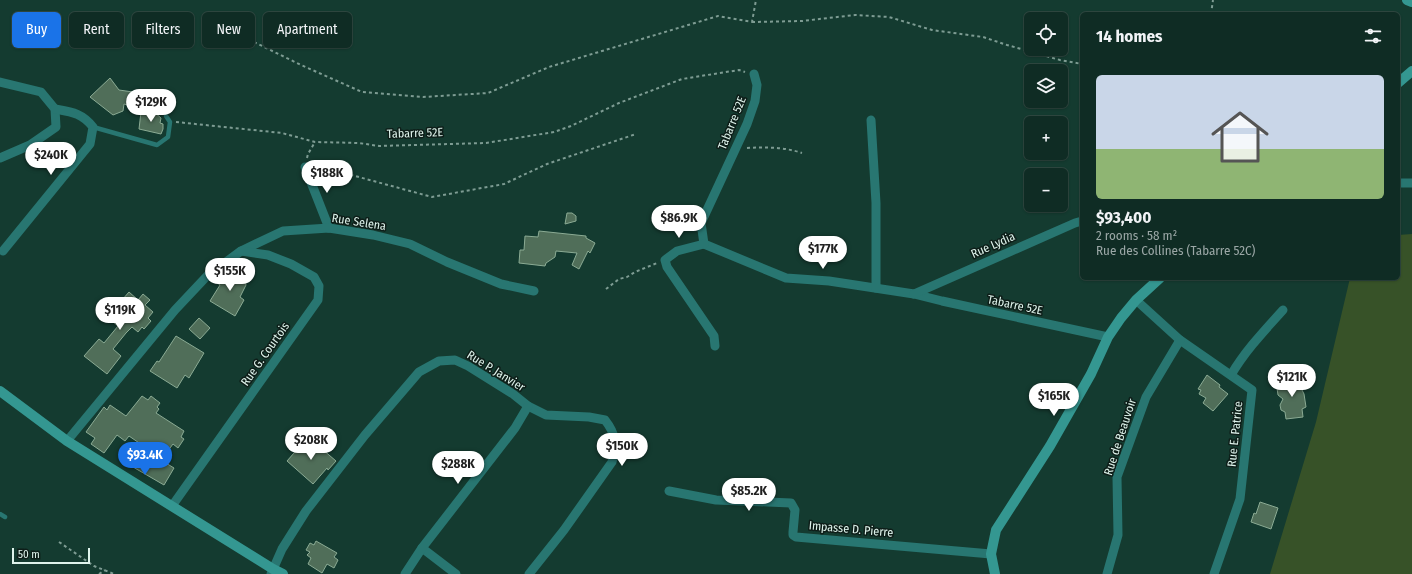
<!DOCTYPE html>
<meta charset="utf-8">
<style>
:root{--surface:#0f2c24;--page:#1d3831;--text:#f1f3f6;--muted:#9ba7a6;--line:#2f4841;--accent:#1a73e8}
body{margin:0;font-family:"Fira Sans Condensed",sans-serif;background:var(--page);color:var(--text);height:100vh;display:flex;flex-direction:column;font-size:15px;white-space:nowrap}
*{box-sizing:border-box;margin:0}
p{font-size:13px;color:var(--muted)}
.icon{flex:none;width:22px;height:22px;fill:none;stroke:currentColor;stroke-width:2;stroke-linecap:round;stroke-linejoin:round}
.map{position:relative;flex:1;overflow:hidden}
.sheet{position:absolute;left:1080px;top:12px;width:320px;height:268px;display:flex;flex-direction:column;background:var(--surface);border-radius:6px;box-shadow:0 1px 3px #0004,0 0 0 1px var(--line)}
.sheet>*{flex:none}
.hud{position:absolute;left:12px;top:12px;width:380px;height:36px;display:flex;gap:8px}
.controls{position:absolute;left:1024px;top:12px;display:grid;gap:8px}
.controls a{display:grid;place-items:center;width:44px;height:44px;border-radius:6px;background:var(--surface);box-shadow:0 1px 3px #0004,0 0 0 1px var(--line);font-size:20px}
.scale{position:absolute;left:12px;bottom:10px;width:78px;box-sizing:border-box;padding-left:4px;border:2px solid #dff4ec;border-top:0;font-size:11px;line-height:14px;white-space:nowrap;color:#dff4ec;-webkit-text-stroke:3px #0e1e19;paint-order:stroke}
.price{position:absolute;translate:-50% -34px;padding:0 9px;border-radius:14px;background:#fff;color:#222;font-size:13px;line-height:26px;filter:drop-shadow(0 1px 2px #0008)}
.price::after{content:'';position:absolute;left:50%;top:24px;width:12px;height:9px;margin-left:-6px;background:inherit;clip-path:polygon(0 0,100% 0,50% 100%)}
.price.current{background:var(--accent);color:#fff}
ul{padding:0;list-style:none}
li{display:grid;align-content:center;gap:8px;height:212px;padding:0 16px}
li span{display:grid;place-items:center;height:124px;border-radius:6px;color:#555}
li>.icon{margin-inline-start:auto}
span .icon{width:72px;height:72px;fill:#fffc;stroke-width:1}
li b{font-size:17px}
h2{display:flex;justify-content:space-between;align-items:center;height:48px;padding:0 16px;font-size:17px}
.pill{padding:0 14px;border-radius:6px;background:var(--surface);box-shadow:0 1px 3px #0004,0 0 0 1px var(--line);font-size:14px;line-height:36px}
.pill.current{background:var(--accent);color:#fff}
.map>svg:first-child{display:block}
.green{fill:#375228}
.building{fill:#506e59;stroke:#8bab94}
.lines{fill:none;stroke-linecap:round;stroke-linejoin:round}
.path{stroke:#7e9c93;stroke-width:2;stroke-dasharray:3 3;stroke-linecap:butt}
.lane{stroke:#287671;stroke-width:4.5}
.street{stroke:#287671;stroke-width:9}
.secondary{stroke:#349791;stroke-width:10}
.labels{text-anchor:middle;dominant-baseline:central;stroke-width:3;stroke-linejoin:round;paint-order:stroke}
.street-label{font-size:12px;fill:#dff4ec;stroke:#0e1e19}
</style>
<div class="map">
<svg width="1412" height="574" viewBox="0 0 1412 574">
<rect width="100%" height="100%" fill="#143b30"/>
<!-- green -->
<polygon class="green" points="1412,234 1412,574 1270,574 1316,422 1350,278 1398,278 1398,235"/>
<!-- building -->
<g class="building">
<polygon points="110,78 119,90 133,92 130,106 124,104 123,111 113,115 90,97"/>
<polygon points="153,111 161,118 160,123 163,124 163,129 161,134 139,129 141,112 146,113"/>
<polygon points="567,213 572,213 576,216 576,221 565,224"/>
<polygon points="539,231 586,236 586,238 595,243 590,253 588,251 579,269 572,265 577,253 556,251 555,257 546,263 545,266 519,263 520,250 524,250 525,236 538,237"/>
<polygon points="225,270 232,275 235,270 244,275 246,285 240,297 244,300 235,316 210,301 220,285 216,282 221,273"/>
<polygon points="129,292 138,300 143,294 150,300 145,305 153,312 148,318 151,321 144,329 142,327 138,332 132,327 126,333 113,349 121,356 107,374 84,356 99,339 104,343 118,326 108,318 124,301 122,300"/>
<polygon points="199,318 210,328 200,339 189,329"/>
<polygon points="176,336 204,353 189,378 185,375 177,388 150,371 157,361 159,362"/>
<polygon points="1207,375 1220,385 1219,387 1228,394 1213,411 1203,403 1206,398 1199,394 1201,390 1198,389"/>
<polygon points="1296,377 1297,383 1301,383 1302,390 1304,394 1306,407 1302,409 1303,417 1286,419 1285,412 1281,410 1280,405 1283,399 1278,395 1277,388 1281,383 1286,382 1286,378"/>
<polygon points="142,396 148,400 151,396 160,403 157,407 159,409 156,413 184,431 181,437 184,439 178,448 173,444 161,460 174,468 164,485 133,467 145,447 129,436 125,441 117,435 104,453 91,444 95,438 86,432 104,407 107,410 110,405 126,416"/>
<polygon points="308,437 336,461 328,470 327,468 313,484 287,461"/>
<polygon points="1260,502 1278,508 1271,529 1251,522 1254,513 1256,514"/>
<polygon points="316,541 337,553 334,557 338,560 334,568 327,564 322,573 308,564 311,558 307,555 310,552 306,550 310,543 314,545"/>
</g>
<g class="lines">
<!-- path -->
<g class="path">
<polyline points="1211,14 1213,0"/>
<polyline points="752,22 802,21 855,15 889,17 932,30 983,37 1007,45 1060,60 1082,64"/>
<polyline points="254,42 301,65 362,92 423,97 488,93 549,67 718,16 752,22 756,0"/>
<polyline points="176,122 282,133 315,142 359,143 379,146 486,143 554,132 571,126 619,103 682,79 739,70 745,72"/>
<path d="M747,148C766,147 784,147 802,153"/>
<polyline points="307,158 308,154 315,142"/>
<polyline points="315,168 333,170 432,197 504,184 547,164 636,134"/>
<polyline points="606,289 619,279 627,277 635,272 657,263"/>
<polyline points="59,542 94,566 114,574"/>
<polyline points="99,574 105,570"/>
</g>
<!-- lane -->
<g class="lane">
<polyline points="93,127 157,145 168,137 170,122 166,116"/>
<polyline points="0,514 5,517"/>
</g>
<!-- street -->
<g class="street">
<polyline points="754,74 757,85 755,101 747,124 701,223 704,244 786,278 829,281 914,294 942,301 1108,337"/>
<polyline points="0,82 41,92 55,109 56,127 30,145 0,158"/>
<polyline points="871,120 876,203 876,288"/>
<polyline points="305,167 329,228"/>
<polyline points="1398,183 1412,183"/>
<polyline points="704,244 677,251 665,260 667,267 714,336 715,346"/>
<path d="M3,251L90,144L93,127C82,113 72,112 55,109"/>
<polyline points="914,294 1075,223 1082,221"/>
<polyline points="1136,300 1180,340 1252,390 1240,499 1214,574"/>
<path d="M1231,375C1245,351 1264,331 1283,310"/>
<polyline points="67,441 175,310 207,276 241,251 283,231 329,228 373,235 410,244 447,262 501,284 534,291"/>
<polyline points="669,491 716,500 791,503 795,510 793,532 793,535 796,537 991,554"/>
<polyline points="172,506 318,300 319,286 314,277 291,264 268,255 241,251"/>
<polyline points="422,548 456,574"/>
<path d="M271,574L282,549L306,511L365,435L419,372L439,361L455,360L468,366L513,394L528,406L546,415L589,417L605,420C616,434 617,444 612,462L564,530L529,574"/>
<polyline points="405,574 422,548 515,428 528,406"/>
<polyline points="1107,574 1118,535 1117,477 1146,397 1180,340"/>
</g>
<!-- secondary -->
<g class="secondary">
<polyline points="1407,0 1412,2"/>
<polyline points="1398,83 1412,71"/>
<polyline points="0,391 67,441 273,569 283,574"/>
<polyline points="995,574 991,554 996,530 1050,446 1091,374 1108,337 1121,318 1136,300 1160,278"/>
</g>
</g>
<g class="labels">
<!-- street labels -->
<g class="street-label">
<text transform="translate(732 123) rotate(-68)">Tabarre 52E</text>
<text transform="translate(415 133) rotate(-2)">Tabarre 52E</text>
<text transform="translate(359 222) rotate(9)">Rue Selena</text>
<text transform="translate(993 245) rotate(-24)">Rue Lydia</text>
<text transform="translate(1015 305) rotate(12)">Tabarre 52E</text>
<text transform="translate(265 354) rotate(-55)">Rue G. Courtois</text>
<text transform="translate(496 371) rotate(32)">Rue P. Janvier</text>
<text transform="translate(1235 434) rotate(-84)">Rue E. Patrice</text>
<text transform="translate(1120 437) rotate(-72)">Rue de Beauvoir</text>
<text transform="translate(851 529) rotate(5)">Impasse D. Pierre</text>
</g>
</g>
</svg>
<div class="controls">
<a><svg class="icon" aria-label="locate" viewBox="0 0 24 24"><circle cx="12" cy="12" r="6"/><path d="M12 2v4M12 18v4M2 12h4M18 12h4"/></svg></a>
<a><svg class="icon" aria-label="layers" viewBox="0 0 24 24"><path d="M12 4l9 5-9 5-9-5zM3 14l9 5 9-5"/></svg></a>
<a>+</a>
<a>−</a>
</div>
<div class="scale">50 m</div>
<b class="price" style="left:151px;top:123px">$129K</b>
<b class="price" style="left:51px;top:176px">$240K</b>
<b class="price" style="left:327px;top:194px">$188K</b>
<b class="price" style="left:679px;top:239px">$86.9K</b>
<b class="price" style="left:823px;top:270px">$177K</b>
<b class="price" style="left:230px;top:292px">$155K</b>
<b class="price" style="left:120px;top:331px">$119K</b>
<b class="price" style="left:1292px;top:398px">$121K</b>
<b class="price" style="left:1054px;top:417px">$165K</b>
<b class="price" style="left:311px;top:461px">$208K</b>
<b class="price" style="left:622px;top:467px">$150K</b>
<b class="price current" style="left:145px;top:476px">$93.4K</b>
<b class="price" style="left:458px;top:485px">$288K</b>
<b class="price" style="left:749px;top:512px">$85.2K</b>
<div class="hud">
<a class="pill current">Buy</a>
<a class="pill">Rent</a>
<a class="pill">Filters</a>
<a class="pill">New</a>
<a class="pill">Apartment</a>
</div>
<section class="sheet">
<h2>14 homes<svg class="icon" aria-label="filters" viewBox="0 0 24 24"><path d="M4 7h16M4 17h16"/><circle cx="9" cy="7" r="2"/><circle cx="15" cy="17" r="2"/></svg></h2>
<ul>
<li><span style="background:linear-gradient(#c9d6e8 60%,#8fb573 0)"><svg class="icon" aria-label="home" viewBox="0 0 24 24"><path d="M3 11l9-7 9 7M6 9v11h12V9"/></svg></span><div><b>$93,400</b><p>2 rooms · 58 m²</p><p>Rue des Collines (Tabarre 52C)</p></div></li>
</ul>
</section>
</div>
